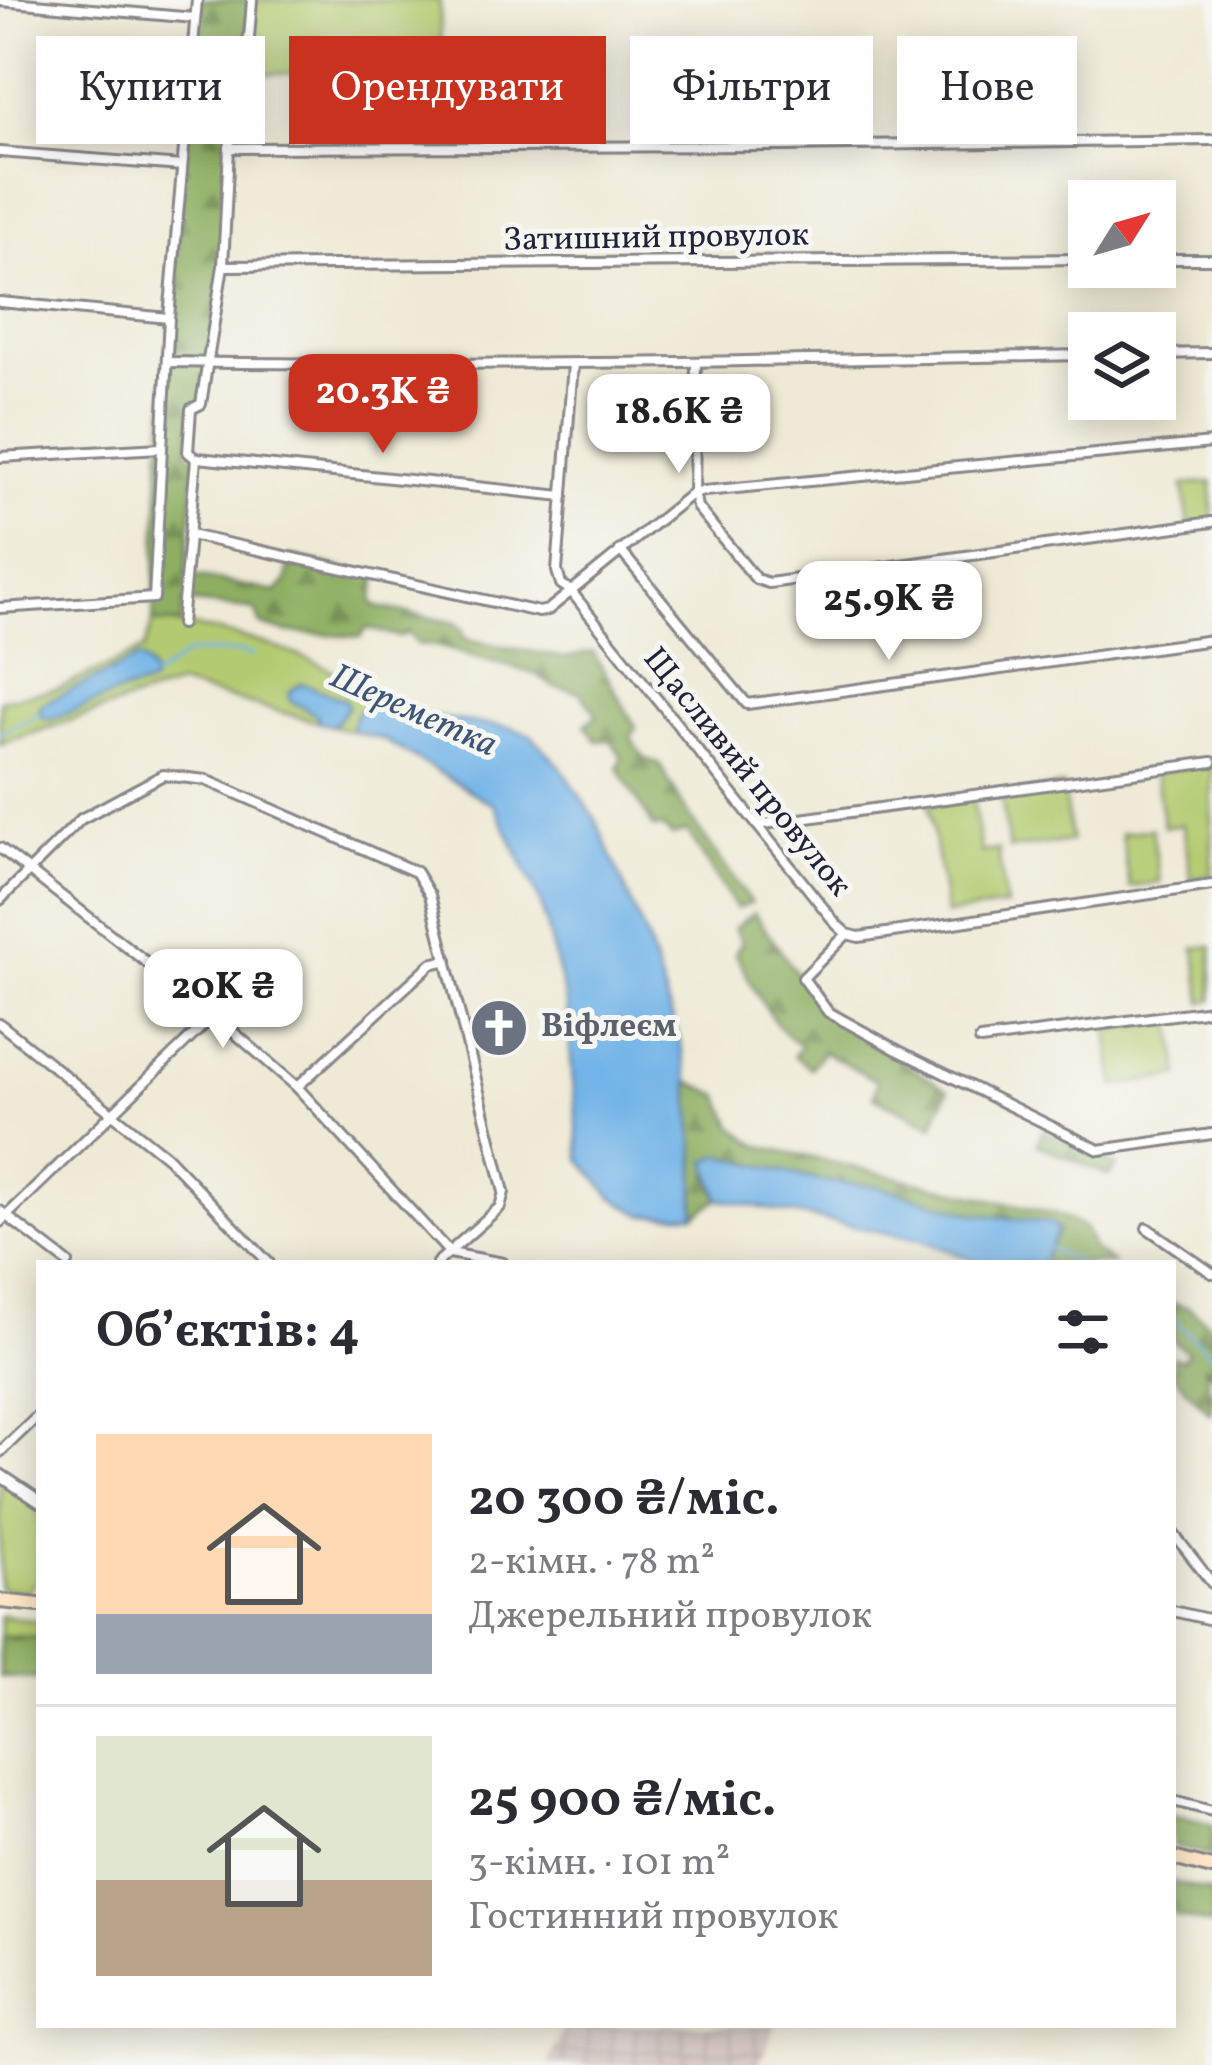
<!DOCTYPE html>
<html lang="uk">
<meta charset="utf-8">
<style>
:root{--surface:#fff;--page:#f2f2f3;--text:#2b2b33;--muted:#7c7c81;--line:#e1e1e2;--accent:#c8321e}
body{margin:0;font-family:Vollkorn,serif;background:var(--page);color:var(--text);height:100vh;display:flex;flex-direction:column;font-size:45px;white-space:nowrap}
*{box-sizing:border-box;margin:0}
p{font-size:39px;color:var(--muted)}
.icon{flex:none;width:66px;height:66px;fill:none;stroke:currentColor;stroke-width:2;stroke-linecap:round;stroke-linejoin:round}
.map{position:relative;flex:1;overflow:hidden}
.panel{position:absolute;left:36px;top:1260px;width:1140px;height:768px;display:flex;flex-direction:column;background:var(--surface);border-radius:0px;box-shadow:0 6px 30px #0003}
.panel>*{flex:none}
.banner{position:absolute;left:36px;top:36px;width:1140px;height:108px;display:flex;gap:24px}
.needle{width:78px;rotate:53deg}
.controls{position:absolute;left:1068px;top:180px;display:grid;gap:24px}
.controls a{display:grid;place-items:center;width:108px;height:108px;border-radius:0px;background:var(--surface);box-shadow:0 6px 30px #0003;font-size:60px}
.price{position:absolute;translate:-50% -102px;padding:0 27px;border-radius:24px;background:#fff;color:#222;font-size:39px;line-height:78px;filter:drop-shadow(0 3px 6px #0008)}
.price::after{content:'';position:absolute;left:50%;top:72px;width:36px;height:27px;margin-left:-18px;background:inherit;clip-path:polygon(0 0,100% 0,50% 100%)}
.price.current{background:var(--accent);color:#fff}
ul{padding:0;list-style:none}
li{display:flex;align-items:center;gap:36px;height:300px;padding:0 60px}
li+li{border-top:3px solid var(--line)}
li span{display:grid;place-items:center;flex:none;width:336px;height:240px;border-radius:0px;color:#555}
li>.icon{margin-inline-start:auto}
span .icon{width:144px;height:144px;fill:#fffc;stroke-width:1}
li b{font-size:51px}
h2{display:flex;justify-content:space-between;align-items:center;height:144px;padding:0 60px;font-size:51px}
.pill{padding:0 42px;border-radius:0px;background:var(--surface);box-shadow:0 6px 30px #0003;font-size:42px;line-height:108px}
.pill.current{background:var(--accent);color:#fff}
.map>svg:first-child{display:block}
.industrial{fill:url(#industrial-grid)}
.green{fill:#b3cb70;stroke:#6a7656;stroke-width:3}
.forest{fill:url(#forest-firs);stroke:#58684e;stroke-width:3}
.water{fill:#72b4e7;stroke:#4a6b91;stroke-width:3}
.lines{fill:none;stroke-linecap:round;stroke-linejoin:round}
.stream{stroke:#72b4e7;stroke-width:3}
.minor-casing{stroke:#888688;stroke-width:14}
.tertiary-casing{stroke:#888688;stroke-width:16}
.secondary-casing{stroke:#888688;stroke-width:18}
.minor{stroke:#fff;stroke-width:8}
.tertiary{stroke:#fff;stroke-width:10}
.secondary{stroke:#fde5c5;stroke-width:12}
.labels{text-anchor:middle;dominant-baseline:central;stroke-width:10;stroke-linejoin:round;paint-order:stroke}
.street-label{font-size:33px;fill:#22223b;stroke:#f6f6f2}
.worship-label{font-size:33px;font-weight:bold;fill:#5b616d;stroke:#f6f6f2;text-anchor:start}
.water-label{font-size:36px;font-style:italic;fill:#3e5577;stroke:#f6f6f2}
</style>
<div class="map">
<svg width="1212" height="2065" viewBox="0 0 1212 2065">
<defs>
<pattern id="industrial-grid" width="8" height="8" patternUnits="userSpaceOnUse" patternTransform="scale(3)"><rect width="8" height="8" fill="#d1c0bc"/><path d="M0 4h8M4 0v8" fill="none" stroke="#b3a5a2"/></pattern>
<pattern id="forest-firs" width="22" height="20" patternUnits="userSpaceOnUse" patternTransform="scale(3)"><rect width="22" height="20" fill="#8eaf62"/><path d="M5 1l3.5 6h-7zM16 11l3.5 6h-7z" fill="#748e52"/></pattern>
</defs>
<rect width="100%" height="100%" fill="#f6f6f2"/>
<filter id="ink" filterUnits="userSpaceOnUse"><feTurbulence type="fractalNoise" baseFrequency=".00833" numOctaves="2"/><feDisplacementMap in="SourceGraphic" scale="24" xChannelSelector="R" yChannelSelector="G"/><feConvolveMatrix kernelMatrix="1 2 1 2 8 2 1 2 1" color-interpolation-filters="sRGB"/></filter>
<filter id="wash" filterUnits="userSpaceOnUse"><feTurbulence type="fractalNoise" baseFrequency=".004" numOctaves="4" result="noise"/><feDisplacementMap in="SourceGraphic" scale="48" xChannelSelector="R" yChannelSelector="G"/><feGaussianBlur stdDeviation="2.7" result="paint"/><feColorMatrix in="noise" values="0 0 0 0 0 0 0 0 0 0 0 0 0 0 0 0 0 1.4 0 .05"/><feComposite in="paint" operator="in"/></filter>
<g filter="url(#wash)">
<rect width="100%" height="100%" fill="#eeead5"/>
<!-- industrial -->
<polygon class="industrial" points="566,2025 776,2025 759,2065 548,2065"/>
<!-- green -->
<g class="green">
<polygon points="252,0 440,0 441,74 243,73"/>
<polygon points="1212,482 1212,522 1189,525 1183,485"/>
<path d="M153,622C210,626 306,650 353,683C361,688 367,697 372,704C356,708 354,716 352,731L178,685L0,744V700L60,688L144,649Z"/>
<polygon points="1212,762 1212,876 1191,879 1183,825 1164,827 1155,773"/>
<polygon points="1063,786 1071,841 1009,849 1001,795"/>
<polygon points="973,799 981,852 998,850 1006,906 946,915 929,805"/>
<polygon points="1152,829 1160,883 1130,887 1121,833"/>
<polygon points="1212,946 1212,1001 1203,1002 1195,948"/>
<polygon points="1173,1021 1180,1076 1115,1086 1108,1030"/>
<polygon points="0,1475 39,1501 39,1578 26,1592 0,1589"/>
<polygon points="0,1616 39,1621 39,1638 0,1636"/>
</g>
<!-- forest -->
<g class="forest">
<polygon points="197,0 252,0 229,148 223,266 201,404 191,410 188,452 196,459 186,574 276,592 287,581 290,556 378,577 372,601 377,607 456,623 463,630 465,639 565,658 593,652 636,727 631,738 644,758 659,764 690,817 751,903 736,909 687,831 672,836 663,827 654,828 618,768 622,757 611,740 597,741 585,725 597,715 580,692 552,686 536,674 437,646 418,644 408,633 399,637 367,628 360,637 287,632 261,625 256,612 251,609 184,602 181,624 153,622 161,448"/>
<path d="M754,913L807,988L834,1020L948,1090L933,1126L874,1097L877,1081L823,1051L811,1068L794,1056L801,1045C770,1029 752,982 735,953L742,943L734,928Z"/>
<polygon points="689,1082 720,1095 733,1126 757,1145 1057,1214 1085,1228 1094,1250 1112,1263 1042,1263 1058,1231 1049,1223 975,1214 875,1186 820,1181 776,1169 709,1172 719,1199 695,1215 695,1157"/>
<polygon points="1043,1130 1117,1166 1109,1176 1037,1144"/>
<polygon points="1173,1303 1190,1308 1212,1326 1212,1375 1204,1365 1210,1392 1212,1391 1212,1406 1209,1408 1212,1416 1173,1374 1173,1357 1182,1360 1188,1352 1173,1341"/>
<polygon points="0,1636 39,1638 39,1679 0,1677"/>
<polygon points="1173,1815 1212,1825 1212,1856 1173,1846"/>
<polygon points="1173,1882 1212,1892 1212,1925 1173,1915"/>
</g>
<!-- water -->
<g class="water">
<path d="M139,658C148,662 150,670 153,678L151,684L117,694L52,719L43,718L39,707L44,703Z"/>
<polygon points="301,683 345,700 348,707 333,726 317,722 318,716 290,700 288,693"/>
<path d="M372,704L391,711L512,728L531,735L560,766L595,818L647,940L681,1045L689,1082L695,1157V1215H643L612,1197L580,1159L566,1003L540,901L495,806L384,740L352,731C354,716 356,708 372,704Z"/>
<polygon points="721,1155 820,1181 876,1186 975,1214 1050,1223 1058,1230 1042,1263 981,1263 921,1240 719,1199 707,1161"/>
</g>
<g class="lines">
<!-- stream -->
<g class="stream">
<polyline points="152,679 189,653 243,652 253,656"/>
<polyline points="0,733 40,714"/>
<polyline points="1048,1248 1079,1263"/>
<polyline points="1173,1319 1212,1355"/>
</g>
</g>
</g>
<g filter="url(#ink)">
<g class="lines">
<defs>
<g id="minor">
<polyline points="0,1 195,18"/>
<polyline points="229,148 782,146 1212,140"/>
<polyline points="0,152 182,166"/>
<polyline points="1155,259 1212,259"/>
<polyline points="223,266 1089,259"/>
<polyline points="0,302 169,318"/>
<polyline points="1155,354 1212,353"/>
<path d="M167,362C475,367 782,361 1089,355"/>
<polyline points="696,362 694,492 697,507 756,579 769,583 1212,522"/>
<polyline points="573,364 557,571 561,584 570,590 837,925 847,934 859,937 1212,885"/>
<polyline points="0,457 161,448"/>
<polyline points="198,458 563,496"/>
<polyline points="190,535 539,612 548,610 694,492 1212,443"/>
<polyline points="620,550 747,704 1212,640"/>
<polyline points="0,608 154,598 169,318 197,0"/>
<polyline points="181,624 196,459 188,452 191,409 201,404 223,266 229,148 249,38 252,0"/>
<polyline points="757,825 1212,762"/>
<polyline points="0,848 214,1015 297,1087 449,1252"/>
<polyline points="0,900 81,819 163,775 206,780 416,872 430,895 504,1192 500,1207 437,1263"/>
<polyline points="847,934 803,978 828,1012 897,1050 1099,1150 1212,1134"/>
<polyline points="0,1024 167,1157 269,1263"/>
<polyline points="980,1040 1212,1010"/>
<polyline points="297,1087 431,964 447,960"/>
<polyline points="0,1211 68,1263"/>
<polyline points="0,1222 214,1015"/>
<polyline points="1147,1228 1212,1273"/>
<polyline points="450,1253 503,1263"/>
<polyline points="0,1452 39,1415"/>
<polyline points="1173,1533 1212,1583"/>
<polyline points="1173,1611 1212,1620"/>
<polyline points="1173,1801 1212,1811"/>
</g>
<polyline id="tertiary" points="0,1475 39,1501"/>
<g id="secondary">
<polyline points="0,1601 39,1605"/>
<polyline points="1173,1858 1212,1868"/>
</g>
</defs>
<!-- minor casing -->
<use href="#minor" class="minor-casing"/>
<!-- tertiary casing -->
<use href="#tertiary" class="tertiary-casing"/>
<!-- secondary casing -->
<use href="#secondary" class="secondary-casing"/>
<!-- minor -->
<use href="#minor" class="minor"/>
<!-- tertiary -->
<use href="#tertiary" class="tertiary"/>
<!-- secondary -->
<use href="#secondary" class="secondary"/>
</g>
</g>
<!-- icons -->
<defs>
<symbol id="church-disc" viewBox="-11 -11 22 22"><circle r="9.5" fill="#6b7280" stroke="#f6f6f2"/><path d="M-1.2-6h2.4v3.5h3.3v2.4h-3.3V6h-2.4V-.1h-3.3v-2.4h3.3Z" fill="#fff"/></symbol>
</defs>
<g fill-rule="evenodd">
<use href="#church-disc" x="466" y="995" width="66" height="66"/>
</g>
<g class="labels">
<!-- street labels -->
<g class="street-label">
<text transform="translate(656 239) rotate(-1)">Затишний провулок</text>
<text transform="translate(746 773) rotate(51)">Щасливий провулок</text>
</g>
<!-- worship labels -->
<g class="worship-label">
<text x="541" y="1028">Віфлеєм</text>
</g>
<!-- water labels -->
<g class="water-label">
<text transform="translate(413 712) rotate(24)">Шереметка</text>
</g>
</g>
</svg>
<div class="controls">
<a><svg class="needle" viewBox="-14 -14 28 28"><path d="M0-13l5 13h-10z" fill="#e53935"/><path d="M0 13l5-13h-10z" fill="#7c7c81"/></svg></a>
<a><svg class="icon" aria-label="layers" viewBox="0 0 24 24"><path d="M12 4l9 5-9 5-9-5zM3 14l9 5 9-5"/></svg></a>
</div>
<b class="price current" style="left:383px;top:456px">20.3K ₴</b>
<b class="price" style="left:679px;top:476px">18.6K ₴</b>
<b class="price" style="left:889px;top:663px">25.9K ₴</b>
<b class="price" style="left:223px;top:1051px">20K ₴</b>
<div class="banner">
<a class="pill">Купити</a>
<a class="pill current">Орендувати</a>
<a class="pill">Фільтри</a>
<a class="pill">Нове</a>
</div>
<section class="panel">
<h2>Об’єктів: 4<svg class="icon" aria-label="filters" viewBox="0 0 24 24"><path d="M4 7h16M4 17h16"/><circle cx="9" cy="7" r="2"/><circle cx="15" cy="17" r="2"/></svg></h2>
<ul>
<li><span style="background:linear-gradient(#ffd9b3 75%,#9aa5b1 0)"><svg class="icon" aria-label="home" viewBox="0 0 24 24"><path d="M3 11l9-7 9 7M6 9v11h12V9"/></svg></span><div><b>20 300 ₴/міс.</b><p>2-кімн. · 78 m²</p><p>Джерельний провулок</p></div></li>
<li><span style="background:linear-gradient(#dfe7d0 60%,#b9a48a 0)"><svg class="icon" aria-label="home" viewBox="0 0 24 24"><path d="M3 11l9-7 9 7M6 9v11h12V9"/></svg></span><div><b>25 900 ₴/міс.</b><p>3-кімн. · 101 m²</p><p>Гостинний провулок</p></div></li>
</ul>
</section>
</div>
